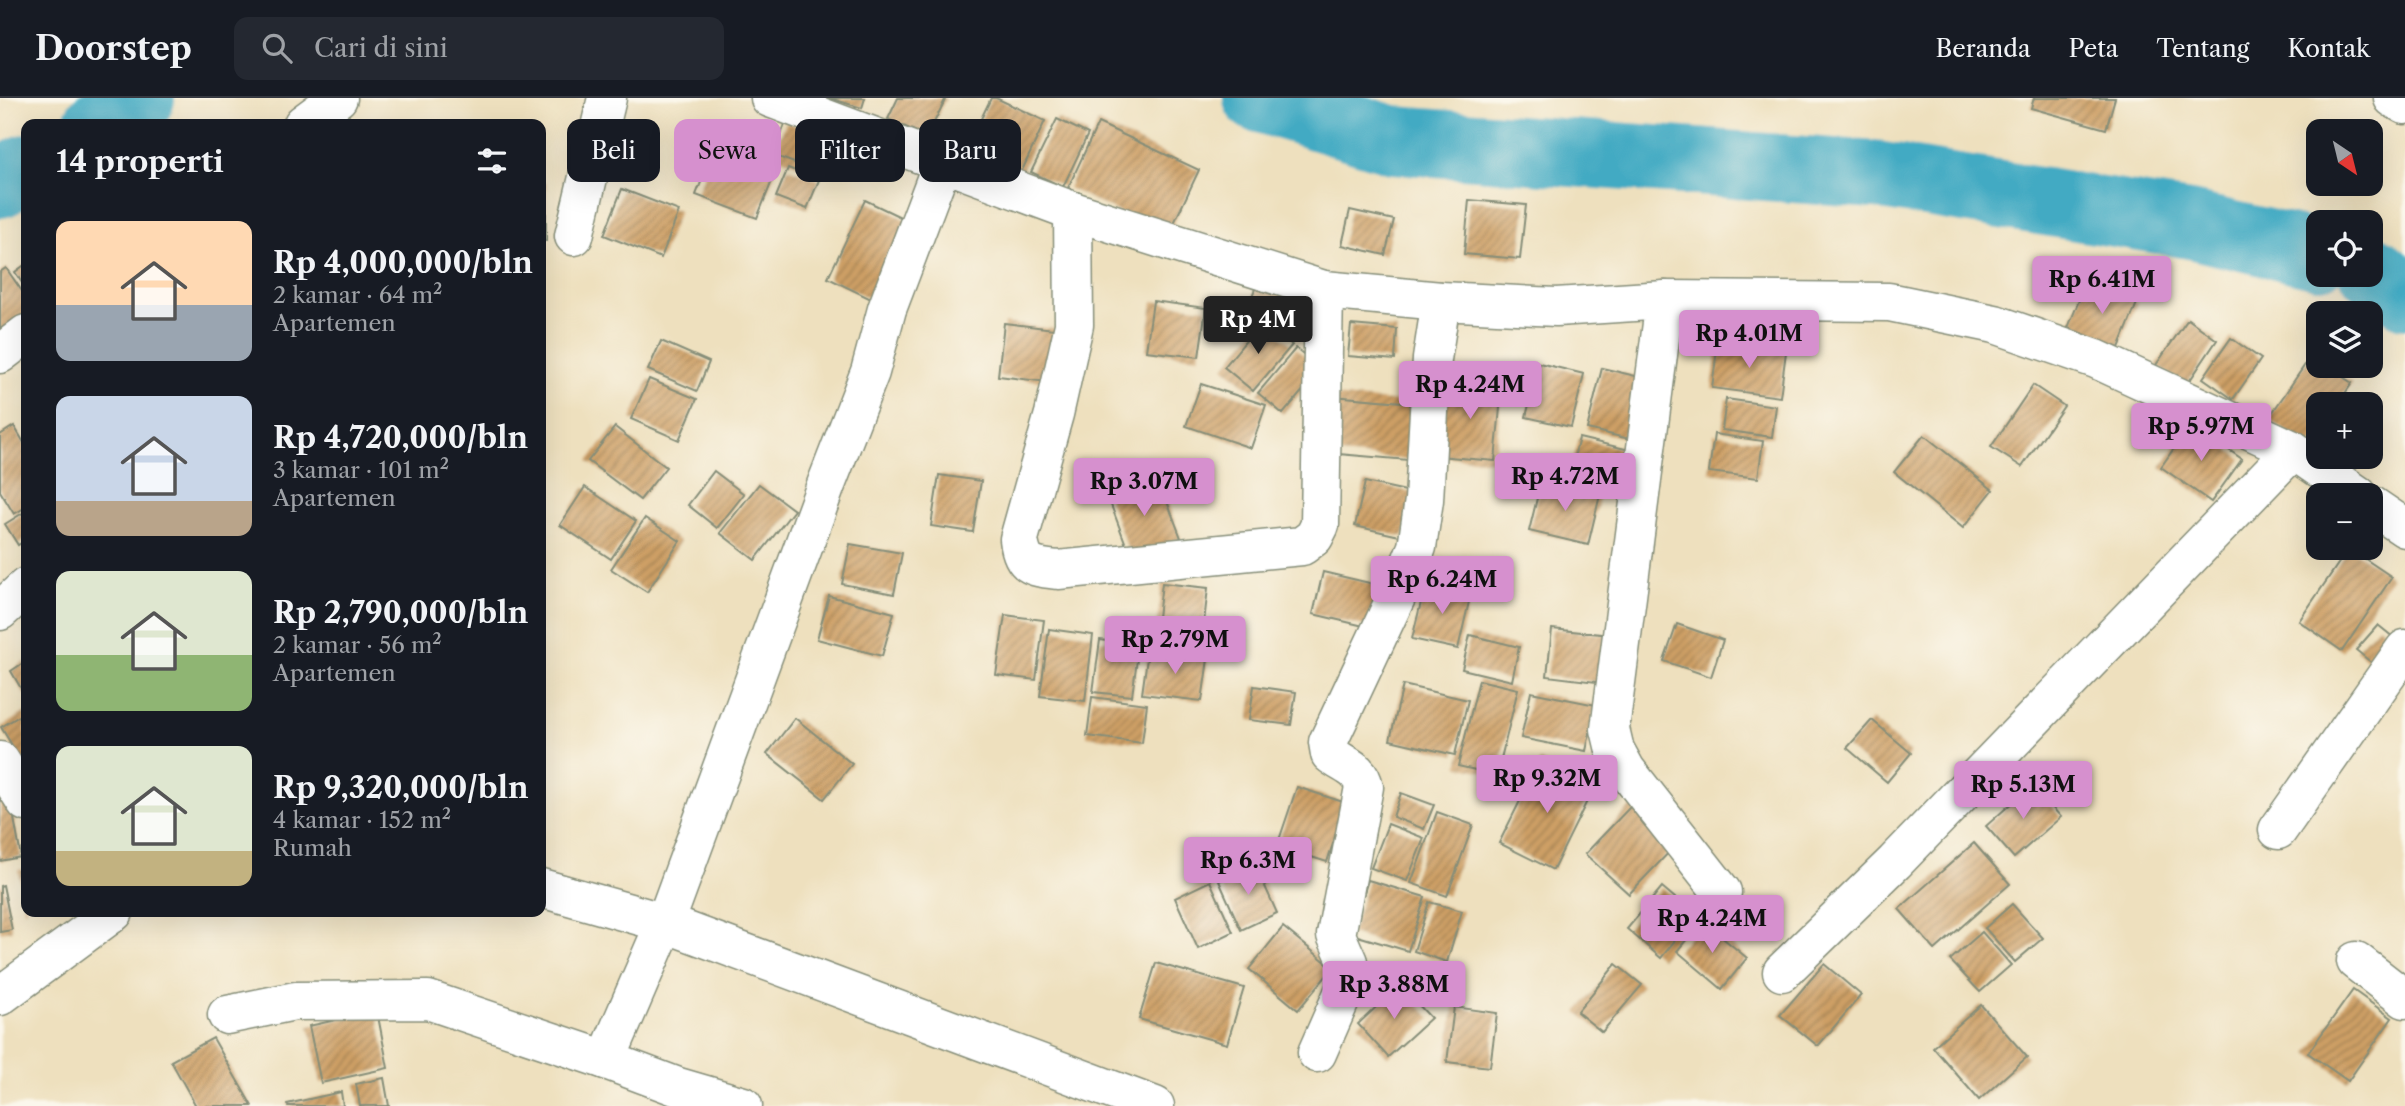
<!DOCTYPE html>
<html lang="id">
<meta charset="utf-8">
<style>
:root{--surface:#171b24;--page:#242831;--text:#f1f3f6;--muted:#9ea1a6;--line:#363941;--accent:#d690ce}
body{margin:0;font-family:"Libre Caslon Text",serif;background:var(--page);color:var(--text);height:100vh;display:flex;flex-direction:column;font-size:26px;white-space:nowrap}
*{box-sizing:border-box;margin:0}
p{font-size:23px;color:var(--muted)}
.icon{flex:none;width:38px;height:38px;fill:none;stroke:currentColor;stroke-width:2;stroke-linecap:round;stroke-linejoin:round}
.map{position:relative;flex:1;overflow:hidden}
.sheet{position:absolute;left:21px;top:21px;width:525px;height:798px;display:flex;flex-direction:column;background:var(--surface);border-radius:14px;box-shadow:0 7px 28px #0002}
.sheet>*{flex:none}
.top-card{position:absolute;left:567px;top:21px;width:665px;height:63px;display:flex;gap:14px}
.needle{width:46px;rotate:145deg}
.buttons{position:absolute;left:2306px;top:21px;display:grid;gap:14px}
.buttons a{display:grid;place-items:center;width:77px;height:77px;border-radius:14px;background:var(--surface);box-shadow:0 7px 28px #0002;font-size:35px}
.price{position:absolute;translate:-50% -60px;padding:0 16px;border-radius:7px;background:var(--accent);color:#111;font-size:23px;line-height:46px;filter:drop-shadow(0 2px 4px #0008)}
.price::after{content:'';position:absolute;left:50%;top:42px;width:21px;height:16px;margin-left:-10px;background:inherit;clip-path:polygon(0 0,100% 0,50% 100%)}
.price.on{background:#222;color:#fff}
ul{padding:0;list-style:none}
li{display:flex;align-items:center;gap:21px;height:175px;padding:0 35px}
li span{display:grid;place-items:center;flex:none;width:196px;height:140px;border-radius:14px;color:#555}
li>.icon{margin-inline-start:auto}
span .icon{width:84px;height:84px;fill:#fffc;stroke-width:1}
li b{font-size:30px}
h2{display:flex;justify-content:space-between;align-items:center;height:84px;padding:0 35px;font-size:30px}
.tag{padding:0 24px;border-radius:14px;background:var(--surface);box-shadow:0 7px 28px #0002;font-size:24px;line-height:63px}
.tag.on{background:var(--accent);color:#111}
header{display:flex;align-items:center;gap:42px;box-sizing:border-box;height:98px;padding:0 35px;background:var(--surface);border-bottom:2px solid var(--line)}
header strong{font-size:33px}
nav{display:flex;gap:38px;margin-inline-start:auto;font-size:24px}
.search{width:490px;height:63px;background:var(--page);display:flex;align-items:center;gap:18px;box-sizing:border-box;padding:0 24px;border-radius:14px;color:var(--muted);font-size:26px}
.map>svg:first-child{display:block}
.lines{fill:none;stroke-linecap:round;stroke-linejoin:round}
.river{stroke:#43aac3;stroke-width:68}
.building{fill:url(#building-hatch)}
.minor-casing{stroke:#868e79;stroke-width:41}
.minor{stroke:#fff;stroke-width:38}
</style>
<header>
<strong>Doorstep</strong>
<div class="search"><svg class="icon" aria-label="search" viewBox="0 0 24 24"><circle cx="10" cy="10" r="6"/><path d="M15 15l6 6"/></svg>Cari di sini</div>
<nav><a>Beranda</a><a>Peta</a><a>Tentang</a><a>Kontak</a></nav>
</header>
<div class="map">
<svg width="2405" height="1008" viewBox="0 0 2405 1008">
<defs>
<pattern id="building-hatch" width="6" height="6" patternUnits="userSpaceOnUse" patternTransform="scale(1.75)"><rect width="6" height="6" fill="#cd9f65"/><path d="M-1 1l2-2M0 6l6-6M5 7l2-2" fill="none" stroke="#a68354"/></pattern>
</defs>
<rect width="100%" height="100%" fill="#fbf7ec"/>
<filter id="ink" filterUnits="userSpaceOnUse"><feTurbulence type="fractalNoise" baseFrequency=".0143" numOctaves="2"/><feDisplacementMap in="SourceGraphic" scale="14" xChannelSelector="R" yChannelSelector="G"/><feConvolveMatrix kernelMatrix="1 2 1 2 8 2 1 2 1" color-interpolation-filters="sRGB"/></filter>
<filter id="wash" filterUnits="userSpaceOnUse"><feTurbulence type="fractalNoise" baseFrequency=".00686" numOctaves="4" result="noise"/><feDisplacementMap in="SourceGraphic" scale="28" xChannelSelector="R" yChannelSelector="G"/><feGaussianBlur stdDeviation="1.57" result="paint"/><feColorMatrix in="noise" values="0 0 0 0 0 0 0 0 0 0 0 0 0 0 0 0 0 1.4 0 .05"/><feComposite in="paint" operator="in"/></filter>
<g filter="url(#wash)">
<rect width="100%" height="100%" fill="#eee0be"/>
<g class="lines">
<!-- river -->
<g class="river">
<polyline points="1257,0 1394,42 1876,77 2190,127 2319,157"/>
<polyline points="97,26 141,0"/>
<polyline points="0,86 26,70"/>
<polyline points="2371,170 2405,197"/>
</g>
</g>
<g id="blocks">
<!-- building -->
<g class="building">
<polygon points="829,0 865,0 862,10"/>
<polygon points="898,0 946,0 927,39 888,21"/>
<polygon points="991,0 996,0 1045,23 1020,77 966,52"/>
<polygon points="2034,0 2115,0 2106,31 2031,10"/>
<polygon points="1057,21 1088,36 1063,89 1031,74"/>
<polygon points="786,24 836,43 823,76 773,57"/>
<polygon points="1098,25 1199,72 1168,138 1068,90"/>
<polygon points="717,44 778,68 757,120 696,97"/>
<polygon points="788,70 819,82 807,111 776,99"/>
<rect x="541" y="85" width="5" height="58"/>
<polygon points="622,91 679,113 661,160 604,137"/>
<polygon points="865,102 911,124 873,202 828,180"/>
<polygon points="1469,102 1526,107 1520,161 1464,156"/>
<polygon points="1350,112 1394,122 1385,157 1342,147"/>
<polygon points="26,166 26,191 15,174"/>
<polygon points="6,170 26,199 26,229 0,247 0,174"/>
<polygon points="1258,183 1305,202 1296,225 1249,206"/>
<polygon points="2086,185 2137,205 2119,250 2068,230"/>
<polygon points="1153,203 1206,210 1199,259 1146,253"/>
<polygon points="2188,221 2217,242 2186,288 2156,267"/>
<polygon points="1263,222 1292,247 1253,293 1224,269"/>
<polygon points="1004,225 1063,232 1056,285 998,278"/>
<polygon points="1351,227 1397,231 1395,262 1348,258"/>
<polygon points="2231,240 2261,261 2233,301 2203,280"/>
<polygon points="661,243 709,264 697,293 648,272"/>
<polygon points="1718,244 1786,254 1780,299 1712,290"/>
<polygon points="1296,250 1321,271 1283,316 1258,295"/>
<polygon points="2311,258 2319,263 2319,268 2326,268 2352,285 2338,306 2319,306 2319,334 2309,349 2268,321"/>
<polygon points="1539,265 1584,276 1571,329 1526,319"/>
<polygon points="1602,270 1648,281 1634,342 1587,331"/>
<polygon points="649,281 697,301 679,342 631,321"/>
<polygon points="1445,283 1502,288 1495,363 1438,358"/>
<polygon points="1201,286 1266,307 1251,350 1186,328"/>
<polygon points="2033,287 2064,308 2022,369 1991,349"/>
<polygon points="1332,298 1414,305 1408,362 1327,355"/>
<polygon points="1726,301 1776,308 1772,339 1722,332"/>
<polygon points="2191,326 2242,361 2211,404 2161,369"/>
<polygon points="14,328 26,348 26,409 14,416 0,393 0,337"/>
<polygon points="615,329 666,369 640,402 588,363"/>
<polygon points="1714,336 1763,343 1758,380 1709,374"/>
<polygon points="1924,337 1993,392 1963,430 1894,374"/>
<polygon points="1579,340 1634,353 1625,392 1569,379"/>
<polygon points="714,373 744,396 717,430 688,407"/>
<polygon points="939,377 981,383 973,434 931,428"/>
<polygon points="1158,380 1181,440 1131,460 1108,399"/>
<polygon points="1365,384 1415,395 1404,439 1355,428"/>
<polygon points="1541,384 1600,397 1588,447 1529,433"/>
<polygon points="759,386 794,412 755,462 720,435"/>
<polygon points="585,389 636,423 611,461 560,427"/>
<polygon points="26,413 26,442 18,447 5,426"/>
<polygon points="645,420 680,443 647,494 611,471"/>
<polygon points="850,446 902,455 894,496 842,486"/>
<polygon points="2349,450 2392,479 2342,553 2299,523"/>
<polygon points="1323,474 1378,487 1368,529 1313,516"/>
<polygon points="1426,484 1471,495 1458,551 1412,541"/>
<polygon points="1162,485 1208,490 1201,550 1155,545"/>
<polygon points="829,498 894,515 882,558 817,541"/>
<polygon points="1005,517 1044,522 1036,582 996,577"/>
<polygon points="1677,526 1723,542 1711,579 1664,563"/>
<polygon points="2378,527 2404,548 2383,574 2356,552"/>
<polygon points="1049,531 1093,537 1085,603 1040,598"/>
<polygon points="1552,531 1610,537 1604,585 1547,578"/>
<polygon points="1470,537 1519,549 1512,583 1462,571"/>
<polygon points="1100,542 1139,547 1132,598 1093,594"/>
<polygon points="1148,553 1208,561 1202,603 1142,596"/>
<polygon points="26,563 26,599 11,573"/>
<polygon points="1479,582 1518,591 1497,677 1458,668"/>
<polygon points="1403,587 1468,602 1455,657 1390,642"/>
<polygon points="1254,588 1296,594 1291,627 1249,622"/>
<polygon points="1531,594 1596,607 1586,653 1521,640"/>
<polygon points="1092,599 1147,606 1142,645 1087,638"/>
<polygon points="26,614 26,665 24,667 1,629"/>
<polygon points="795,620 852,666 824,701 767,656"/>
<polygon points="1872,622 1911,655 1887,684 1847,650"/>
<polygon points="1540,663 1594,689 1553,772 1499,745"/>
<polygon points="2032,687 2061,719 2014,760 1986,728"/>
<polygon points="1297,689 1346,705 1327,764 1277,748"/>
<polygon points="1401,695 1434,707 1424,731 1393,719"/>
<polygon points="10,698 21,759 0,763 0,700"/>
<polygon points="1631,708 1674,749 1629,796 1585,756"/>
<polygon points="1437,714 1473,727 1447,798 1411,785"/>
<polygon points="1388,726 1424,740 1407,783 1371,770"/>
<polygon points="1974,745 2010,786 1935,852 1899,811"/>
<polygon points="1255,766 1277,815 1241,832 1219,783"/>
<polygon points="26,771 26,812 24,812 18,772"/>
<polygon points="1368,782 1425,799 1408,853 1351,836"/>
<polygon points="1210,783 1233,834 1198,851 1175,800"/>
<polygon points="3,787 12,832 0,834 0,788"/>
<polygon points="1662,789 1695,817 1661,860 1627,831"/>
<polygon points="1429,804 1462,813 1447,864 1414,853"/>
<polygon points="2012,806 2043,840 2015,864 1985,830"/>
<polygon points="1702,823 1747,860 1722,891 1677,853"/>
<polygon points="1283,829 1333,870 1298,912 1249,871"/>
<polygon points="1982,834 2011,867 1980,894 1950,862"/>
<polygon points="1156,865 1244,890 1227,946 1139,921"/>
<polygon points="1616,866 1642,887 1602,934 1577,914"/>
<polygon points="1824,866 1861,897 1818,948 1780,917"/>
<polygon points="1400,887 1431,920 1388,959 1358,926"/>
<polygon points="2353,892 2392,920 2348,983 2308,955"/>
<polygon points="1981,907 2027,959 1979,1002 1933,949"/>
<polygon points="1454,909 1497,915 1490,969 1447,964"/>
<polygon points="377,913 388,970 321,985 309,928"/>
<polygon points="213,940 252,1008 196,1008 171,963"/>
<polygon points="384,980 389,1008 360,1008 356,986"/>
<polygon points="341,994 343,1008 288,1008 287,1006"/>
</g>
</g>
</g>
<g filter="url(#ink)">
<use href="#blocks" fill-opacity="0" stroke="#868e79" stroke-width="2"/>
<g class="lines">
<defs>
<g id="minor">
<polyline points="770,0 1073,113 1324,192 1441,203 1556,209 1665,202 1889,204 1995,226 2096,261 2293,352 2358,397"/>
<polyline points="2393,0 2405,7"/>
<polyline points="303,26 338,0"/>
<path d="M1073,113L1074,227L1054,316L1019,441C1022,469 1033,469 1058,472L1302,448L1314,439L1320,427L1324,192"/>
<polyline points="574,138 607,0"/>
<polyline points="1665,202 1610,631 1615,652 1626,672 1722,794"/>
<polyline points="0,256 26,236"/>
<polyline points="2371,407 2405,430"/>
<polyline points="0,513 26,489"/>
<polyline points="0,663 26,704"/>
<polyline points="2278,732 2405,551"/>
<polyline points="541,790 665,825 1155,1008"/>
<polyline points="2356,863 2405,901"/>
<polyline points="1782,874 1895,764 2293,352"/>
<polyline points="0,898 114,814"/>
<polyline points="227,917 295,903 428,902 606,962 665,825 826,387 870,274 887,211 943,63"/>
<path d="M1317,955L1349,882L1348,864L1336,837L1364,689C1360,669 1344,668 1330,656L1328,644L1398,495L1417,449L1424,402L1432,261L1441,203"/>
<polyline points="606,962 678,989 743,1008"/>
</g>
</defs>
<!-- minor casing -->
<use href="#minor" class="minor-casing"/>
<!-- minor -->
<use href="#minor" class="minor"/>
</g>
</g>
</svg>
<div class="buttons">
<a><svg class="needle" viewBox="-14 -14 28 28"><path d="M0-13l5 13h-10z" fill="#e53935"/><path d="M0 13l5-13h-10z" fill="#9ea1a6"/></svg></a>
<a><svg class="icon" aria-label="locate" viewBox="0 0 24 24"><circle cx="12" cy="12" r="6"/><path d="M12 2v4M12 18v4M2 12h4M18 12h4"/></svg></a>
<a><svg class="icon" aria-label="layers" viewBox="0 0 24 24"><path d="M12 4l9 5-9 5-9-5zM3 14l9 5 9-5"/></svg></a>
<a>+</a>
<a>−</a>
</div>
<b class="price" style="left:2102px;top:218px">Rp 6.41M</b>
<b class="price on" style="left:1258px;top:258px">Rp 4M</b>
<b class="price" style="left:1749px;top:272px">Rp 4.01M</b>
<b class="price" style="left:1470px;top:323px">Rp 4.24M</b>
<b class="price" style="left:2201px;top:365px">Rp 5.97M</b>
<b class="price" style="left:1565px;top:415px">Rp 4.72M</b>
<b class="price" style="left:1144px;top:420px">Rp 3.07M</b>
<b class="price" style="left:1442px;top:518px">Rp 6.24M</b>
<b class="price" style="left:1175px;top:578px">Rp 2.79M</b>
<b class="price" style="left:1547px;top:717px">Rp 9.32M</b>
<b class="price" style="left:2023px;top:723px">Rp 5.13M</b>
<b class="price" style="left:1248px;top:799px">Rp 6.3M</b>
<b class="price" style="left:1712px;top:857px">Rp 4.24M</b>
<b class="price" style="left:1394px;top:923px">Rp 3.88M</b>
<div class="top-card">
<a class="tag">Beli</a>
<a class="tag on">Sewa</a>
<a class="tag">Filter</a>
<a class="tag">Baru</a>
</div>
<section class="sheet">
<h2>14 properti<svg class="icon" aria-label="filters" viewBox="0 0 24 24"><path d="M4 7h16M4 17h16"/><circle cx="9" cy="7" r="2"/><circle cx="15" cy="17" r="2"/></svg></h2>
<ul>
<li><span style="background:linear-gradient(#ffd9b3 60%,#9aa5b1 0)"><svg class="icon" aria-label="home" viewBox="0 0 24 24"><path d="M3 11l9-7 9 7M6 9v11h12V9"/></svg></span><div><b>Rp 4,000,000/bln</b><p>2 kamar · 64 m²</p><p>Apartemen</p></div></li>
<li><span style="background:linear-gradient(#c9d6e8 75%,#b9a48a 0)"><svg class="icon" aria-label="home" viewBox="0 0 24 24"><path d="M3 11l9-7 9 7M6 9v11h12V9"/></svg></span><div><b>Rp 4,720,000/bln</b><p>3 kamar · 101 m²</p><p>Apartemen</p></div></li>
<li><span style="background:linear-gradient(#dfe7d0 60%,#8fb573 0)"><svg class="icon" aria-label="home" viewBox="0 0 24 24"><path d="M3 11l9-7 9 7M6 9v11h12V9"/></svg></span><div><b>Rp 2,790,000/bln</b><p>2 kamar · 56 m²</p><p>Apartemen</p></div></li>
<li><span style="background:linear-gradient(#dfe7d0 75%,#c2b280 0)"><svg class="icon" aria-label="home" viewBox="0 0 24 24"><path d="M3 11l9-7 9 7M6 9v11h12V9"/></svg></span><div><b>Rp 9,320,000/bln</b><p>4 kamar · 152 m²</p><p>Rumah</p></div></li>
</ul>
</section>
</div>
